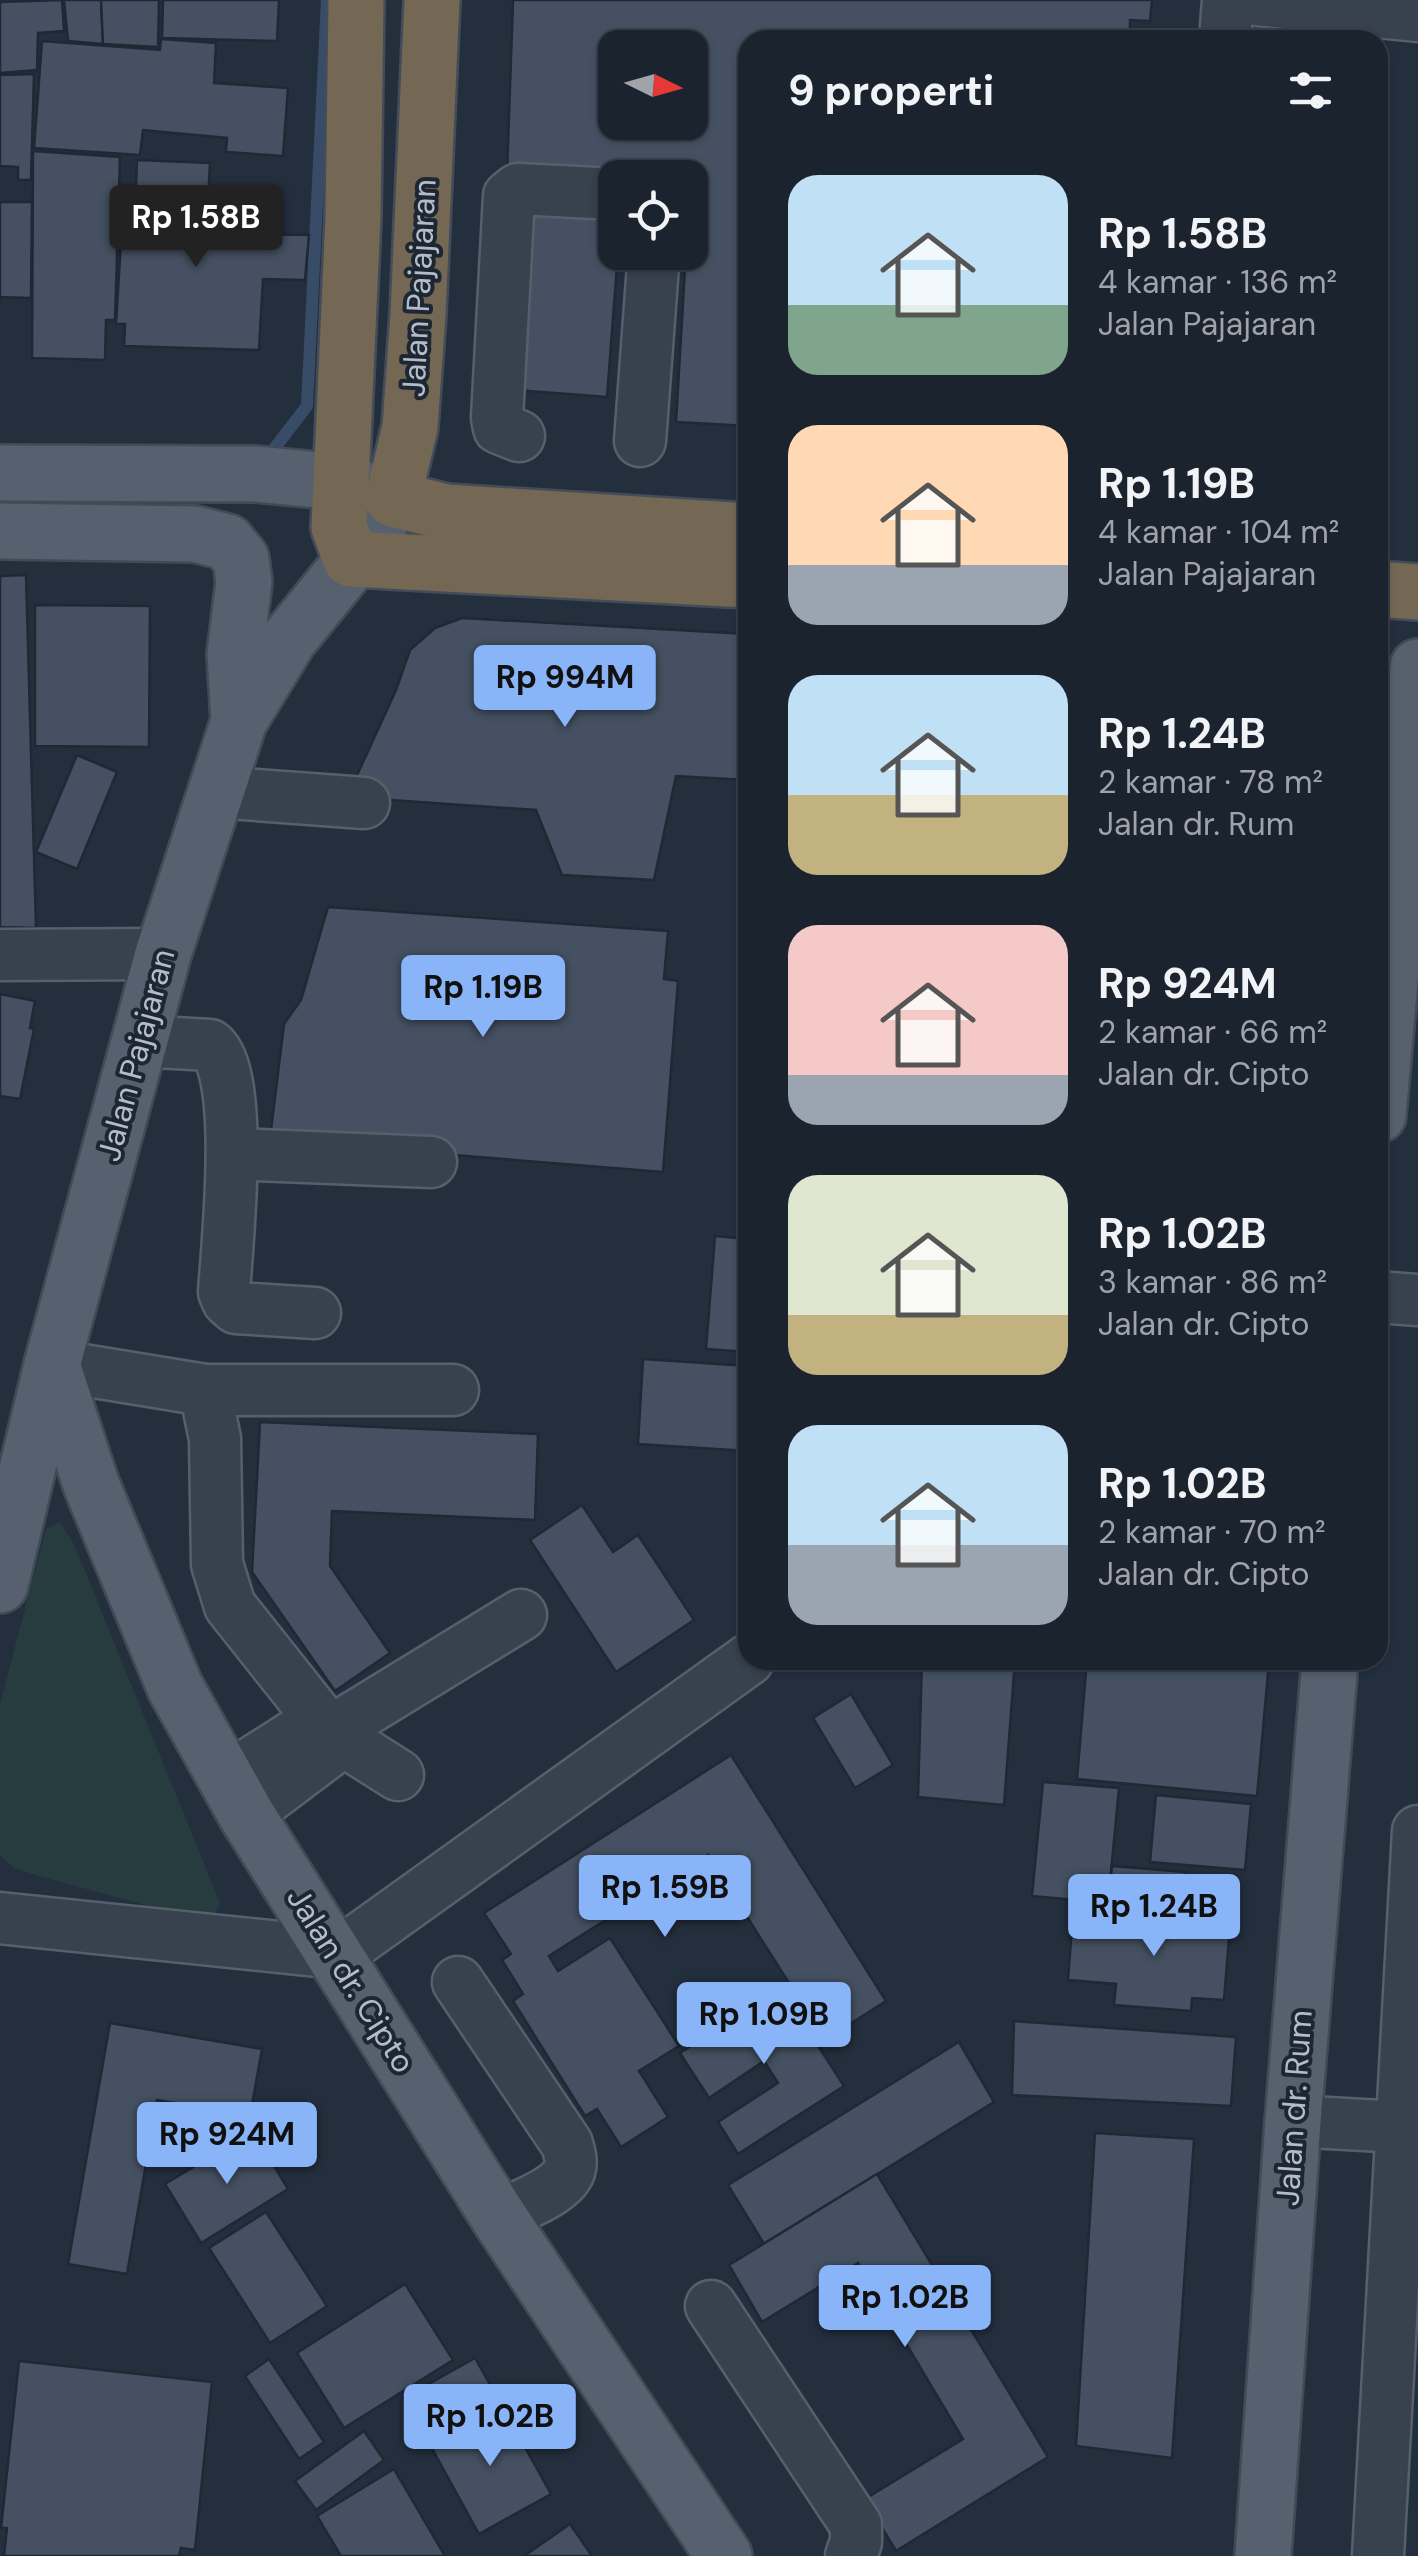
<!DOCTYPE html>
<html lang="id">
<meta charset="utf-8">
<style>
:root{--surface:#1b232e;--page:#242b36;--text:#f1f3f6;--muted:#a0a4aa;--line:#39404a;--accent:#8ab4f8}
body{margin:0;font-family:"DM Sans",sans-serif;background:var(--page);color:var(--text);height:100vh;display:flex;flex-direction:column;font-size:38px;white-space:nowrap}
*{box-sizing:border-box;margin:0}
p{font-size:32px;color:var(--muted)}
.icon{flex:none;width:55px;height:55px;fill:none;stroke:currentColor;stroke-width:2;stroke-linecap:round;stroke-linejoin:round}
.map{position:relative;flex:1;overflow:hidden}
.panel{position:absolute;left:738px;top:30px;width:650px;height:1640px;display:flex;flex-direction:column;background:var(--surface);border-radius:30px;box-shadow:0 2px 8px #0004,0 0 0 2px var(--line)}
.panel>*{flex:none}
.needle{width:65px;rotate:95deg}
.fabs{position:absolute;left:598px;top:30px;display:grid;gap:20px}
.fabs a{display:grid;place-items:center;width:110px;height:110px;border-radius:20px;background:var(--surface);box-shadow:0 2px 8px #0004,0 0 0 2px var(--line);font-size:50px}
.price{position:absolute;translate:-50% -85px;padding:0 22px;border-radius:10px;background:var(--accent);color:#111;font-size:32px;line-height:65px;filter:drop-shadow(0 2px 5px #0008)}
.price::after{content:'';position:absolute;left:50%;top:60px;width:30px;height:22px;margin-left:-15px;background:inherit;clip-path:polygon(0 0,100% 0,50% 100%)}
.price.current{background:#222;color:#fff}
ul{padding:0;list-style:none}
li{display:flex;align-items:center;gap:30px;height:250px;padding:0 50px}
li span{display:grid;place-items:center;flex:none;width:280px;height:200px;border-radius:30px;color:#555}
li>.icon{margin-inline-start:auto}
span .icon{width:120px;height:120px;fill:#fffc;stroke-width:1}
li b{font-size:42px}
h2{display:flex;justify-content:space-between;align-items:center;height:120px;padding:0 50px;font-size:42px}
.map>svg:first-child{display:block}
.green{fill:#263c3f}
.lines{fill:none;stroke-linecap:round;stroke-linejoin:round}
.stream{stroke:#394c67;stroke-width:12}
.building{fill:#455162;stroke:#1f2835;stroke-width:2.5;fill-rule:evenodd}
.minor-casing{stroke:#565f6c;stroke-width:55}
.major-casing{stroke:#414a57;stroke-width:60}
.highway-casing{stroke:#434c59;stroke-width:60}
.minor{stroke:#38414e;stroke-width:50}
.major{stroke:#56606e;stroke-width:55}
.highway{stroke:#746855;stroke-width:55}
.labels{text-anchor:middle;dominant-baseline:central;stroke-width:8;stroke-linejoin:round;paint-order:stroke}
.street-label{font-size:32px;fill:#b4bcc9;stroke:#1d2633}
</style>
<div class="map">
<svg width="1418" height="2556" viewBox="0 0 1418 2556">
<rect width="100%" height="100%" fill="#242f3e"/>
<!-- green -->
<polygon class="green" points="60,1522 74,1544 220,1903 211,1923 39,1876 14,1868 0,1855 0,1704 46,1529"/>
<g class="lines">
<!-- stream -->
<polyline class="stream" points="262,458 267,458 307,406 327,0"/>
</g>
<!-- building -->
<g class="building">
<polygon points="62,0 64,31 38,33 37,70 0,73 0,2"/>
<polygon points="64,0 101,0 103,44 68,41"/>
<polygon points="101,0 159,0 158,47 103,44"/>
<polygon points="163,0 279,0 277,41 162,38"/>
<path d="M513,0H1152L1150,21L1130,20V40H748V426L676,422L686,252H690V178L507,175ZM615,48H690V122H615Z"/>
<polygon points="161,39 216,43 214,83 288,88 283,156 226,152 227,138 143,130 140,155 34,148 42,41 160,50"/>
<polygon points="34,74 31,180 18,180 18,167 0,166 0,75"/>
<polygon points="33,151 120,157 115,320 106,320 105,360 32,358"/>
<polygon points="137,160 210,163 208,202 174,201 171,245 211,246 211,233 309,235 305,280 263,279 259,350 124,346 125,324 116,324 121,242 156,243 158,213 123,212 125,185 136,186"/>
<polygon points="0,202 32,202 31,298 0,297 0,305"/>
<polygon points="530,203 615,209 615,252 618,252 607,397 516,390"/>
<polygon points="26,575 36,928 0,927 0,576"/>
<polygon points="35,605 150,606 149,747 35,746"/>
<polygon points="462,618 748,634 748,780 676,776 654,880 562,875 536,810 347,797 396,690 410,650 435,628"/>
<polygon points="77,755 117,772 77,869 36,852"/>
<polygon points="328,907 668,931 664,979 678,981 663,1172 331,1145 332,1135 271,1130 284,1024 301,1000"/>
<polygon points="0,994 35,1001 30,1028 34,1029 20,1099 0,1096"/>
<polygon points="715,1236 748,1239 748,1352 706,1349"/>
<polygon points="643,1359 748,1366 748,1451 638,1444"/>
<polygon points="260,1422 538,1434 535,1520 332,1511 330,1566 390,1653 335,1691 252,1572"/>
<polygon points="582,1505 613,1552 638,1535 694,1620 616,1672 530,1540"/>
<polygon points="922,1660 1015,1660 1004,1805 918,1797"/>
<polygon points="1087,1660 1269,1662 1257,1796 1077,1779"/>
<polygon points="851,1694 893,1765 855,1788 813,1718"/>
<polygon points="731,1755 886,2001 825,2040 708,1855 549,1956 558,1971 610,1938 679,2046 639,2071 668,2117 621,2147 597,2109 585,2116 513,2001 523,1994 502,1960 511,1954 484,1913"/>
<polygon points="1043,1782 1119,1788 1108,1903 1032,1896"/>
<polygon points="1156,1795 1251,1804 1245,1870 1150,1862"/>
<polygon points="1112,1866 1185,1872 1182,1909 1108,1903"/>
<polygon points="1121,1908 1191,1913 1190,1923 1230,1926 1224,2000 1192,1998 1191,2011 1114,2005 1116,1984 1068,1980 1072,1927 1119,1930"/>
<polygon points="780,1987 844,2086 738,2154 718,2122 778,2083 764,2061 709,2098 680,2053"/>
<polygon points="1014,2021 1236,2037 1231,2106 1012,2095"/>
<polygon points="110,2023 262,2049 250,2116 157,2100 127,2274 68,2264"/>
<polygon points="959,2042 994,2102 764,2244 728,2185"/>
<polygon points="253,2131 288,2189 201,2243 165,2184"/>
<polygon points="1095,2133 1194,2139 1172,2458 1076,2446"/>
<polygon points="877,2174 1048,2457 896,2551 865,2499 963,2439 858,2263 762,2322 729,2265"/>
<polygon points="266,2212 327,2306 270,2343 209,2248"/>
<polygon points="405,2284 453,2360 344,2428 297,2353"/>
<polygon points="475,2358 501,2404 429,2443 404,2398"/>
<polygon points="269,2359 324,2442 299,2459 245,2376"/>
<polygon points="19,2361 212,2382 195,2550 181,2548 179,2556 4,2556 7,2528 1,2528"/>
<polygon points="501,2404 551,2494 479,2534 429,2443"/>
<polygon points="364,2431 384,2460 316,2510 295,2481"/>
<polygon points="394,2469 445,2556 341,2556 317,2516"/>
<polygon points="570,2524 592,2556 524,2556"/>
</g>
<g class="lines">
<defs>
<g id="minor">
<polyline points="1257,0 1418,16"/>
<polyline points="1225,40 1228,0"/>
<polyline points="519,436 499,428 497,418 509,196 518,189 615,194"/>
<polyline points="640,441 654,252"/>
<polyline points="216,792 364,803"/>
<polyline points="0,955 163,954"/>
<path d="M139,1041L210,1045C246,1071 227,1245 224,1292L228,1301L236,1308L315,1313"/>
<polyline points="232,1154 431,1162"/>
<polyline points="1378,1297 1418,1300"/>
<polyline points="52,1365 205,1390 215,1439 217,1564 230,1606 330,1732 398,1775"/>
<polyline points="205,1390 453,1390"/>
<polyline points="330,1732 521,1615"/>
<polyline points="228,1778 320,1719"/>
<polyline points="246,1814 343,1741"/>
<polyline points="0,1918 336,1953 355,1942 748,1660"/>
<path d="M458,1982L567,2144C569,2152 572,2160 570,2168C566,2190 517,2207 498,2216"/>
<polyline points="1293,2121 1418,2128"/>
<polyline points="711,2306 856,2525 856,2542 851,2556"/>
<polyline points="1378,2556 1418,1831"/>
</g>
<g id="major">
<polyline points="0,473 255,474 340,482 393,499 370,539 289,639 239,721 163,954 52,1365 0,1585"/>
<polyline points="0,531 195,534 227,542 241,559 244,582 235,654 239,721"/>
<polyline points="1378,1115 1418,667"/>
<polyline points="53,1368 91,1484 175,1687 246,1814 498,2216 724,2556"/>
<polyline points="1263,2556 1293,2121 1330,1660"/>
</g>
<g id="highway">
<polyline points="356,0 353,218 339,527 351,559 748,580"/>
<polyline points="432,0 418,314 410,427 393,499 446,512 748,531"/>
<polyline points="1378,589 1418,592"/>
</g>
</defs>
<!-- minor casing -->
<use href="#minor" class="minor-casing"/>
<!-- major casing -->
<use href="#major" class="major-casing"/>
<!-- highway casing -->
<use href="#highway" class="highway-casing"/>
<!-- minor -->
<use href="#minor" class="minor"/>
<!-- major -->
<use href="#major" class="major"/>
<!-- highway -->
<use href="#highway" class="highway"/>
</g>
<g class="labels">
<!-- street labels -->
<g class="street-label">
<text transform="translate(419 288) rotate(-87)">Jalan Pajajaran</text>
<text transform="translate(136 1055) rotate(-75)">Jalan Pajajaran</text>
<text transform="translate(351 1980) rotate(58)">Jalan dr. Cipto</text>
<text transform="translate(1294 2108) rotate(-86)">Jalan dr. Rum</text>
</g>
</g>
</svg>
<div class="fabs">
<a><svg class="needle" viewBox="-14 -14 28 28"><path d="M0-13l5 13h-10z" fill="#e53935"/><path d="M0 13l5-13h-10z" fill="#a0a4aa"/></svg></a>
<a><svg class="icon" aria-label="locate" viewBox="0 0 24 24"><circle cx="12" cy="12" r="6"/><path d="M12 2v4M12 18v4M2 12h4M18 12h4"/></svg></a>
</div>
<b class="price current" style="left:196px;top:270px">Rp 1.58B</b>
<b class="price" style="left:565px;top:730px">Rp 994M</b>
<b class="price" style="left:483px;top:1040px">Rp 1.19B</b>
<b class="price" style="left:665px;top:1940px">Rp 1.59B</b>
<b class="price" style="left:1154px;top:1959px">Rp 1.24B</b>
<b class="price" style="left:764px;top:2067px">Rp 1.09B</b>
<b class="price" style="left:227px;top:2187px">Rp 924M</b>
<b class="price" style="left:905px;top:2350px">Rp 1.02B</b>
<b class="price" style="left:490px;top:2469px">Rp 1.02B</b>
<section class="panel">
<h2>9 properti<svg class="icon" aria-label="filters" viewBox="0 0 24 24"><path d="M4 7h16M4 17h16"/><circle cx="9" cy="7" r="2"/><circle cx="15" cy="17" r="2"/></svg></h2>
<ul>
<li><span style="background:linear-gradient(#bfe0f5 65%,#7fa58c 0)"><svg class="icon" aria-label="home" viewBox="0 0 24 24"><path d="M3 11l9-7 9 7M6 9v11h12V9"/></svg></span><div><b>Rp 1.58B</b><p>4 kamar · 136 m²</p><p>Jalan Pajajaran</p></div></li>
<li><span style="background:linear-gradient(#ffd9b3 70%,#9aa5b1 0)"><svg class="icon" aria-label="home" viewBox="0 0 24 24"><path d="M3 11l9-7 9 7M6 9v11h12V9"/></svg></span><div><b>Rp 1.19B</b><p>4 kamar · 104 m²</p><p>Jalan Pajajaran</p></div></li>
<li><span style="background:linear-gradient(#bfe0f5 60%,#c2b280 0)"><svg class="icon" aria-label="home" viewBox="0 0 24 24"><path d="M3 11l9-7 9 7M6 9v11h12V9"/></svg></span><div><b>Rp 1.24B</b><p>2 kamar · 78 m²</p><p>Jalan dr. Rum</p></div></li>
<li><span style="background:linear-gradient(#f6c9c9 75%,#9aa5b1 0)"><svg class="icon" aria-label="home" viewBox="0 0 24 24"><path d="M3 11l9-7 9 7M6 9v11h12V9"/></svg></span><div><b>Rp 924M</b><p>2 kamar · 66 m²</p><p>Jalan dr. Cipto</p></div></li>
<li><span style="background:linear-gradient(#dfe7d0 70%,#c2b280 0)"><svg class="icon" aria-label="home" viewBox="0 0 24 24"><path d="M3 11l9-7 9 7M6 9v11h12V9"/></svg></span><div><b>Rp 1.02B</b><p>3 kamar · 86 m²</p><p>Jalan dr. Cipto</p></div></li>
<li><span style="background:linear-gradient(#bfe0f5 60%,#9aa5b1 0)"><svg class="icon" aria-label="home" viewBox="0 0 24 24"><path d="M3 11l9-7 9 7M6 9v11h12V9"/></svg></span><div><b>Rp 1.02B</b><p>2 kamar · 70 m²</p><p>Jalan dr. Cipto</p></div></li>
</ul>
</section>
</div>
